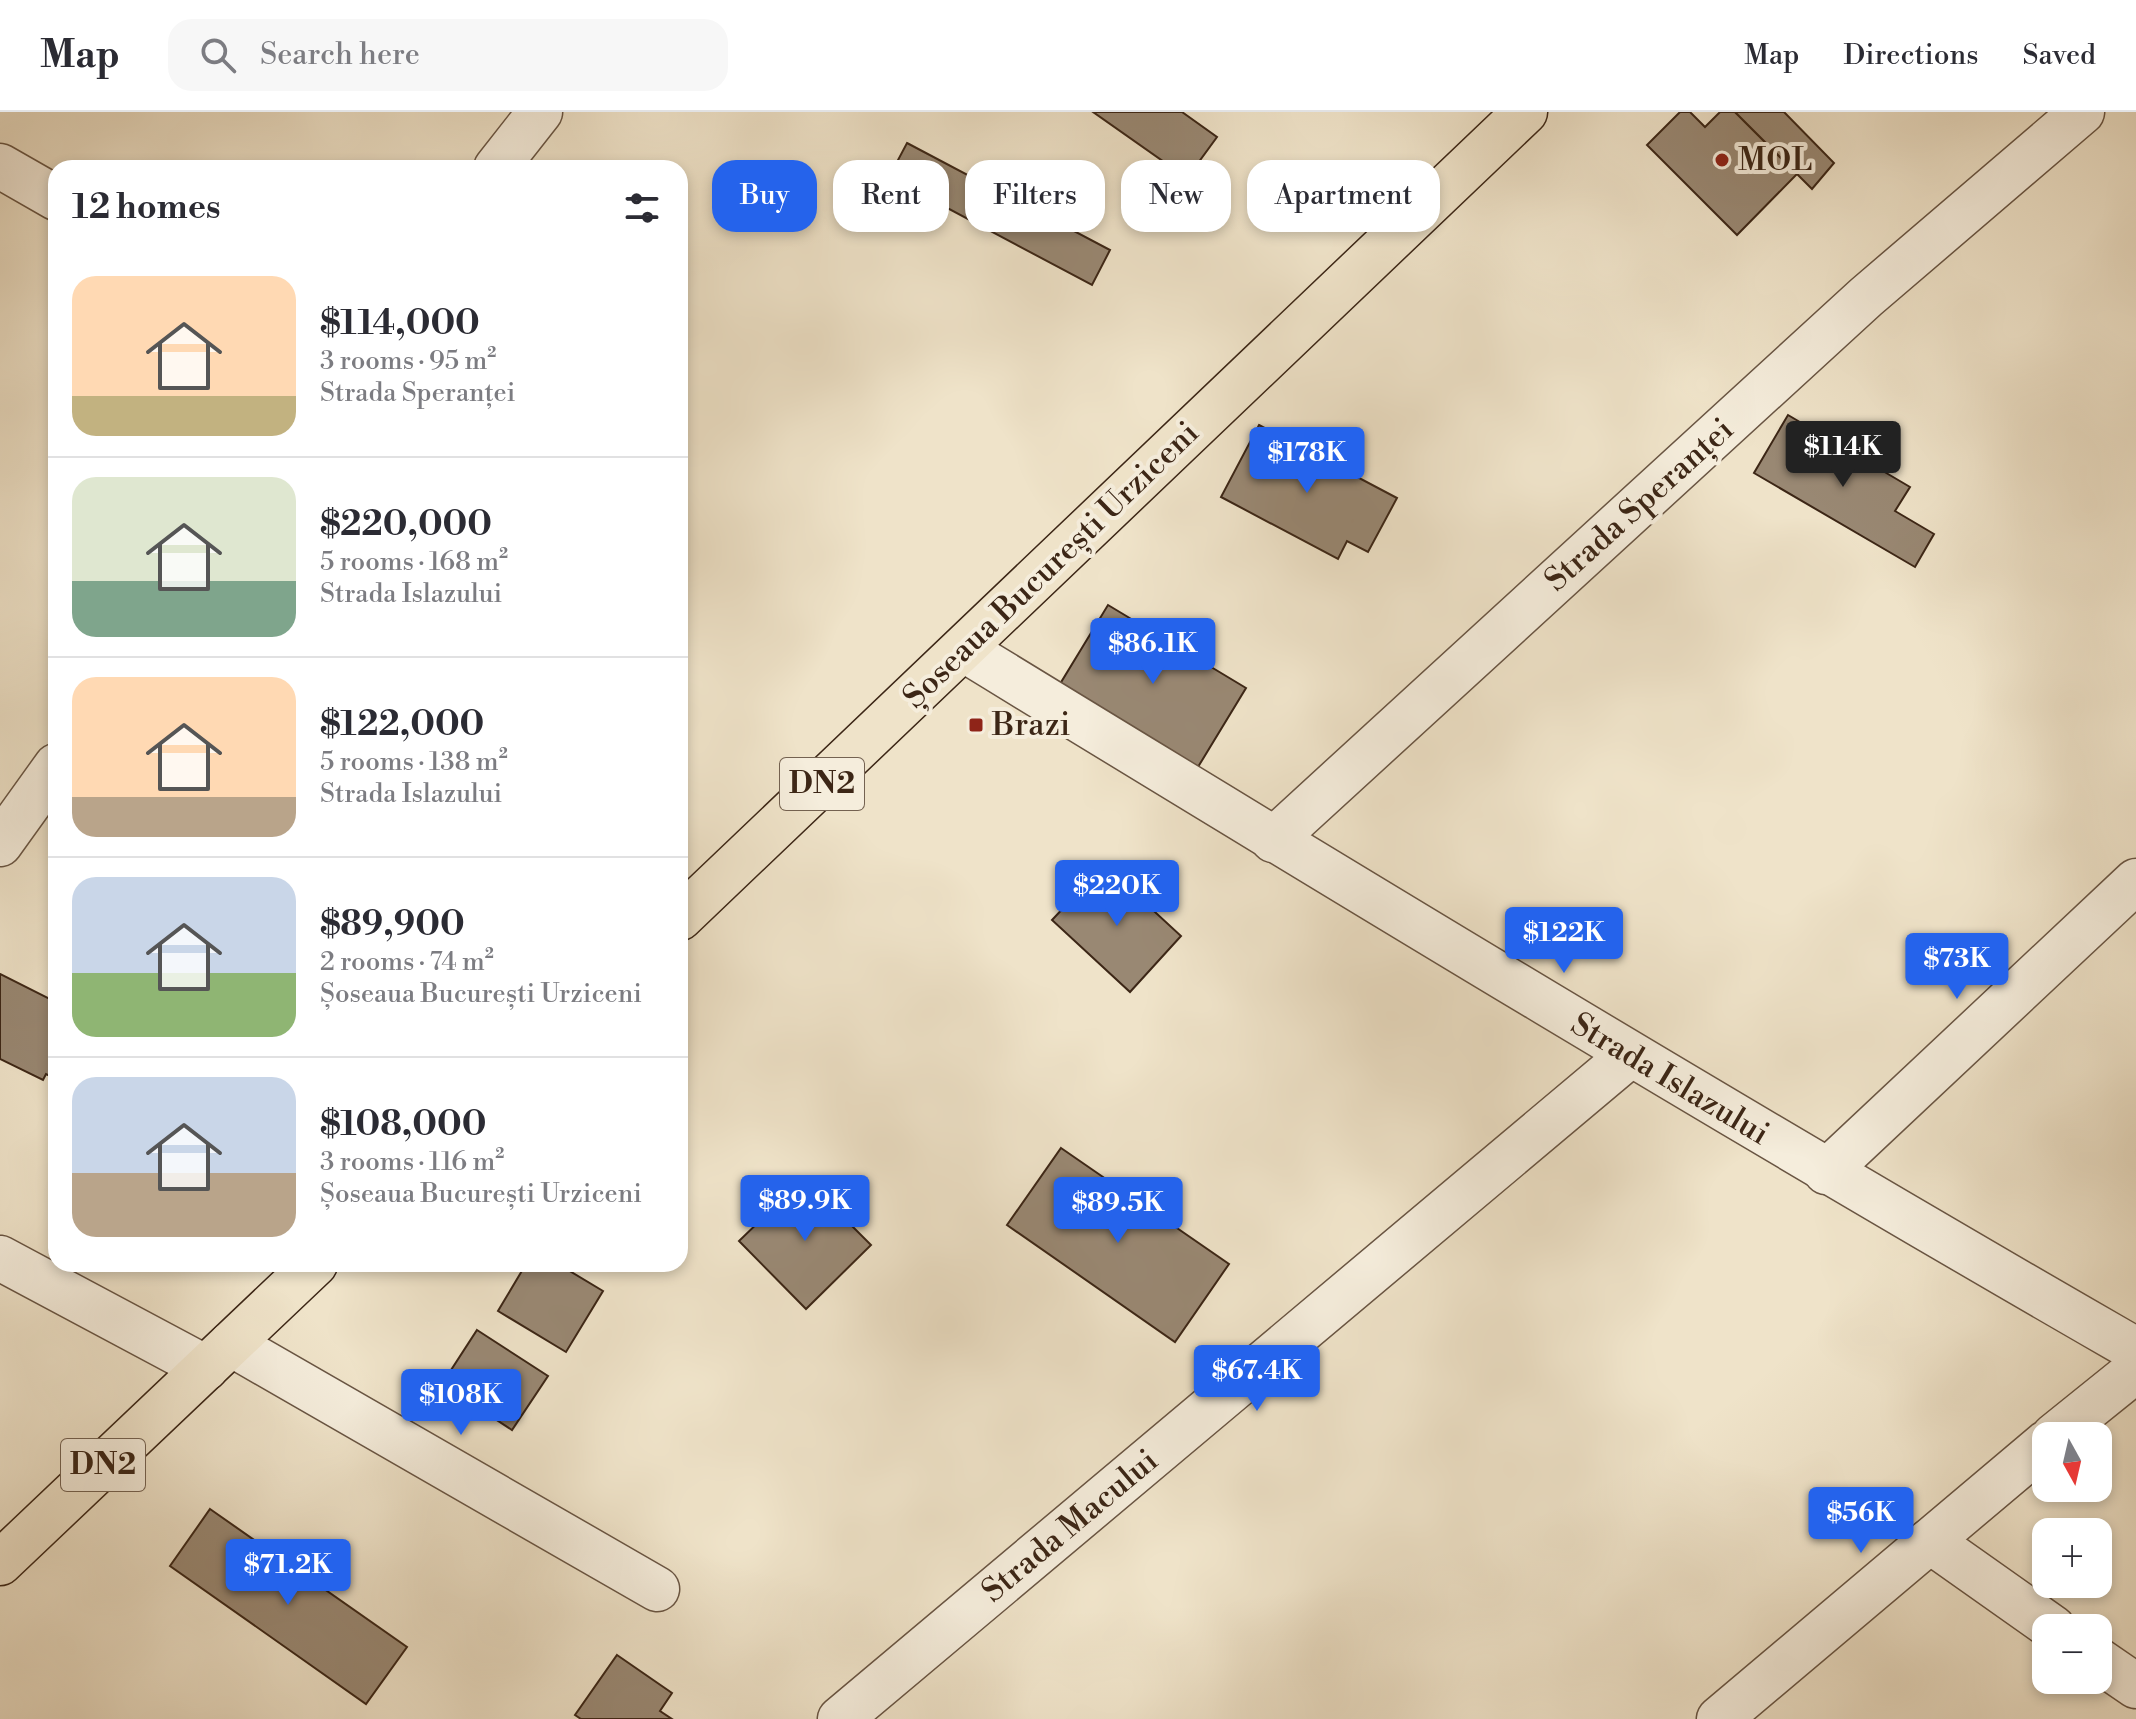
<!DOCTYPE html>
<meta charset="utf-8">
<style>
:root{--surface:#fff;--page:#f7f7f7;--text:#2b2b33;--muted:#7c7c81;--line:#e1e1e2;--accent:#2563eb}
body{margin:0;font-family:"Libre Bodoni",serif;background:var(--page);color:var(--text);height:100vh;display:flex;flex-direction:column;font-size:30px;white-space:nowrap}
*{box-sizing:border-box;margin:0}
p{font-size:26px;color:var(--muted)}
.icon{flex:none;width:44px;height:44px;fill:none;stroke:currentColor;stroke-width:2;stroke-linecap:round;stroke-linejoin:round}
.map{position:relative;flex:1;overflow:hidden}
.drawer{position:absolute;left:48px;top:48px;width:640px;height:1112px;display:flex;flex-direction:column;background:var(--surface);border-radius:24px;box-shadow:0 4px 12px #0003}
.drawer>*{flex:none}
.hud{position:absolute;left:712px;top:48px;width:760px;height:72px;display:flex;gap:16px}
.needle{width:52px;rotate:172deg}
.buttons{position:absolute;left:2032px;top:1310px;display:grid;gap:16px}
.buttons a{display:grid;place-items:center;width:80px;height:80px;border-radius:16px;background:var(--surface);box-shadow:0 4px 12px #0003;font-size:40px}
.price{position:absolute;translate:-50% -68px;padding:0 18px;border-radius:8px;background:var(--accent);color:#fff;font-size:26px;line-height:52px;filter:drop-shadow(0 2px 4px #0008)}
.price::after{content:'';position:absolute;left:50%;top:48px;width:24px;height:18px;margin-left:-12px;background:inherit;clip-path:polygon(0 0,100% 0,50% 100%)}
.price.selected{background:#222;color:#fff}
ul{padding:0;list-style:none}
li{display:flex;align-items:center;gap:24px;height:200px;padding:0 24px}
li+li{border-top:2px solid var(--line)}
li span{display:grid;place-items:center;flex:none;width:224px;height:160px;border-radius:24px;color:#555}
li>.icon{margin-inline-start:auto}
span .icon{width:96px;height:96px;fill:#fffc;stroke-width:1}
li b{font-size:34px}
h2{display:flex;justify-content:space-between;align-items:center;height:96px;padding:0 24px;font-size:34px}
.tag{padding:0 28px;border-radius:24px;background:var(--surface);box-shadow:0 4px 12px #0003;font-size:28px;line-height:72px}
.tag.selected{background:var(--accent);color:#fff}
header{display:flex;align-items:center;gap:48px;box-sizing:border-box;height:112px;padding:0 40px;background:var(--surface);border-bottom:2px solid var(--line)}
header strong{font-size:38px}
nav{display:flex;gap:44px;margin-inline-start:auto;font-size:28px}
.search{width:560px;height:72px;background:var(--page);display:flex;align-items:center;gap:20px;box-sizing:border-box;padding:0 28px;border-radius:24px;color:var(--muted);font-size:30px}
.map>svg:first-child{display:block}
.building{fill:#998873;stroke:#3c2616;stroke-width:2}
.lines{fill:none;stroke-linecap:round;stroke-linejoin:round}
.minor-casing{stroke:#695543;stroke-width:47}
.highway-casing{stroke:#3c2616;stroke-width:47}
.minor{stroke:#f5eddc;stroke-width:44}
.highway{stroke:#efe3c9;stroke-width:44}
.poi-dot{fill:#8f2418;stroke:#f5eddc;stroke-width:3}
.labels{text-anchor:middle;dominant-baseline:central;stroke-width:8;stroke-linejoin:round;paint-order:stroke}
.shield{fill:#f5eddc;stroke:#746251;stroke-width:2}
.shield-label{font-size:30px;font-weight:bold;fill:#3c2616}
.poi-label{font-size:32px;fill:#3c2616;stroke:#f5eddc;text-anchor:start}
.street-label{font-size:32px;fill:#3c2616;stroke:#f5eddc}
</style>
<header>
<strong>Map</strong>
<div class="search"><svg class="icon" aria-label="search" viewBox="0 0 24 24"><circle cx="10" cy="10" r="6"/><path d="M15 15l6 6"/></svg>Search here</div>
<nav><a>Map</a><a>Directions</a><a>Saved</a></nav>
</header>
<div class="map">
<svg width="2136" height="1607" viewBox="0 0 2136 1607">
<rect width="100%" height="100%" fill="#efe3c9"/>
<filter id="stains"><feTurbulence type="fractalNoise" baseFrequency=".0025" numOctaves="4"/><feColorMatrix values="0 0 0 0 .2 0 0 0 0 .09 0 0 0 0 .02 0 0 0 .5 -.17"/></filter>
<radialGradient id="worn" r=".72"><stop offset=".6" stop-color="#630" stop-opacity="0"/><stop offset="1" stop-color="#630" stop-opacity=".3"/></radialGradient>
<!-- building -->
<g class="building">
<polygon points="1093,0 1182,0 1217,25 1187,66"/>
<polygon points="1680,0 1690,0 1705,15 1720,0 1735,0 1797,62 1737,123 1647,33"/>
<polygon points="1735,0 1784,0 1834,51 1812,77"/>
<polygon points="907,31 1110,138 1092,173 889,65"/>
<polygon points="1788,303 1910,375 1895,399 1934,422 1915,455 1754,361"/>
<polygon points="1259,313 1397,386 1368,440 1347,429 1338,447 1221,385"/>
<polygon points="1108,493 1246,576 1198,655 1060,572"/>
<polygon points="1104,753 1181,824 1130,880 1052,808"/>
<polygon points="0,862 56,890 56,967 46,962 43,968 0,947"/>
<polygon points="1061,1036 1229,1152 1175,1230 1007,1113"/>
<polygon points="804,1066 871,1133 806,1197 739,1129"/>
<polygon points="526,1152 558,1152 603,1179 566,1240 498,1199"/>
<polygon points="477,1218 548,1264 512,1318 442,1272"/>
<polygon points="210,1397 407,1535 366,1592 170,1454"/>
<polygon points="617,1543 672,1581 660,1599 672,1607 581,1607 575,1603"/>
</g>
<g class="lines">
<defs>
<g id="minor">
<polyline points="0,54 56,86"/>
<polyline points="496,56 540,0"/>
<path d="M963,537C1352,775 1741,1011 2136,1238"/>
<polyline points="1273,728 1866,185 2082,0"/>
<polyline points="0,732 56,654"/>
<polyline points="1826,1060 2136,769"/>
<polyline points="0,1146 206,1256"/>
<polyline points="231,1232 657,1477"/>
<polyline points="2054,1324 2136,1258"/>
<polyline points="1930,1429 2053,1516"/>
<polyline points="2098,1548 2136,1574"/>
<polyline points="840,1607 1630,943"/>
<polyline points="1719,1607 2046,1331"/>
</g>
<g id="highway">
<polyline points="680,806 1525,0"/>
<polyline points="0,1451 315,1152"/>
</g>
</defs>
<!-- minor casing -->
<use href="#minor" class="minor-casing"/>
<!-- highway casing -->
<use href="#highway" class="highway-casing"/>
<!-- minor -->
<use href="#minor" class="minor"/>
<!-- highway -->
<use href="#highway" class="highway"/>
</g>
<!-- markers -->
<g class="poi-dot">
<circle cx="1722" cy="48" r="8"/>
<rect x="968" y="605" width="16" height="16" rx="4"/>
</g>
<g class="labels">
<!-- shield labels -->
<g class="shield">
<rect x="780" y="646" width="84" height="52" rx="6"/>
<rect x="61" y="1327" width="84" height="52" rx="6"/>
</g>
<g class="shield-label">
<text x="822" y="672">DN2</text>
<text x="103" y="1353">DN2</text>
</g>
<!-- poi labels -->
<g class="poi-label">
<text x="1738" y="48">MOL</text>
<text x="992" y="613">Brazi</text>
</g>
<!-- street labels -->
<g class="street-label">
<text transform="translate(1639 393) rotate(-42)">Strada Speranței</text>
<text transform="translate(1051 453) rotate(-44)">Șoseaua București Urziceni</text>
<text transform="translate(1670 967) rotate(31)">Strada Islazului</text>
<text transform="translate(1070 1414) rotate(-40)">Strada Macului</text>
</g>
</g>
<rect width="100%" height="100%" filter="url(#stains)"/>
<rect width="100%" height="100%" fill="url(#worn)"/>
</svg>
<div class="buttons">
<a><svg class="needle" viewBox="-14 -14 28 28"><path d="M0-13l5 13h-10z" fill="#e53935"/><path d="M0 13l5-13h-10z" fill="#7c7c81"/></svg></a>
<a>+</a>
<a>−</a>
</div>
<b class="price selected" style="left:1843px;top:377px">$114K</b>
<b class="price" style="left:1307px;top:383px">$178K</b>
<b class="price" style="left:1153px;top:574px">$86.1K</b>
<b class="price" style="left:1117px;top:816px">$220K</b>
<b class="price" style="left:1564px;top:863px">$122K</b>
<b class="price" style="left:1957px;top:889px">$73K</b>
<b class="price" style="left:805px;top:1131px">$89.9K</b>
<b class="price" style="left:1118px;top:1133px">$89.5K</b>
<b class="price" style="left:1257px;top:1301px">$67.4K</b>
<b class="price" style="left:461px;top:1325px">$108K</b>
<b class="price" style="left:1861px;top:1443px">$56K</b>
<b class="price" style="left:288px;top:1495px">$71.2K</b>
<div class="hud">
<a class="tag selected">Buy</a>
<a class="tag">Rent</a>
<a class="tag">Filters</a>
<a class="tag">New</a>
<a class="tag">Apartment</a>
</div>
<section class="drawer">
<h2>12 homes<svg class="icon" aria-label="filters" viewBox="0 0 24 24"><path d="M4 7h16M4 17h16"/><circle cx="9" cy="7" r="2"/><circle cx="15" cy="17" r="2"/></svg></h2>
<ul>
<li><span style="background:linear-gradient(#ffd9b3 75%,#c2b280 0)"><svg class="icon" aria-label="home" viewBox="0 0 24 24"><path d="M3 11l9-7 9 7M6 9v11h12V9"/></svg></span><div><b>$114,000</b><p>3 rooms · 95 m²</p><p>Strada Speranței</p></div></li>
<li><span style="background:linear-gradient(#dfe7d0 65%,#7fa58c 0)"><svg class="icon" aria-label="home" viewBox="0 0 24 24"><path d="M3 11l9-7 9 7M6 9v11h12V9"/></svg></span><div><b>$220,000</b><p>5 rooms · 168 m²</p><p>Strada Islazului</p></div></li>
<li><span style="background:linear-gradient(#ffd9b3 75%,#b9a48a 0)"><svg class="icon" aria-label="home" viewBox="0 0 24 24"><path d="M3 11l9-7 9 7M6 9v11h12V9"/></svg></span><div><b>$122,000</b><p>5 rooms · 138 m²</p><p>Strada Islazului</p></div></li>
<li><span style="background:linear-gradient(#c9d6e8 60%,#8fb573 0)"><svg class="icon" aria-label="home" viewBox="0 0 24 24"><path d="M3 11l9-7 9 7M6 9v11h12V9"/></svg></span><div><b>$89,900</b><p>2 rooms · 74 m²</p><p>Șoseaua București Urziceni</p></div></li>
<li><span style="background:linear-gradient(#c9d6e8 60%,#b9a48a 0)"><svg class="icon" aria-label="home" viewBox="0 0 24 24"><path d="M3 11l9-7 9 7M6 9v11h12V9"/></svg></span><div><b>$108,000</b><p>3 rooms · 116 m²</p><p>Șoseaua București Urziceni</p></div></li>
</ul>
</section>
</div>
